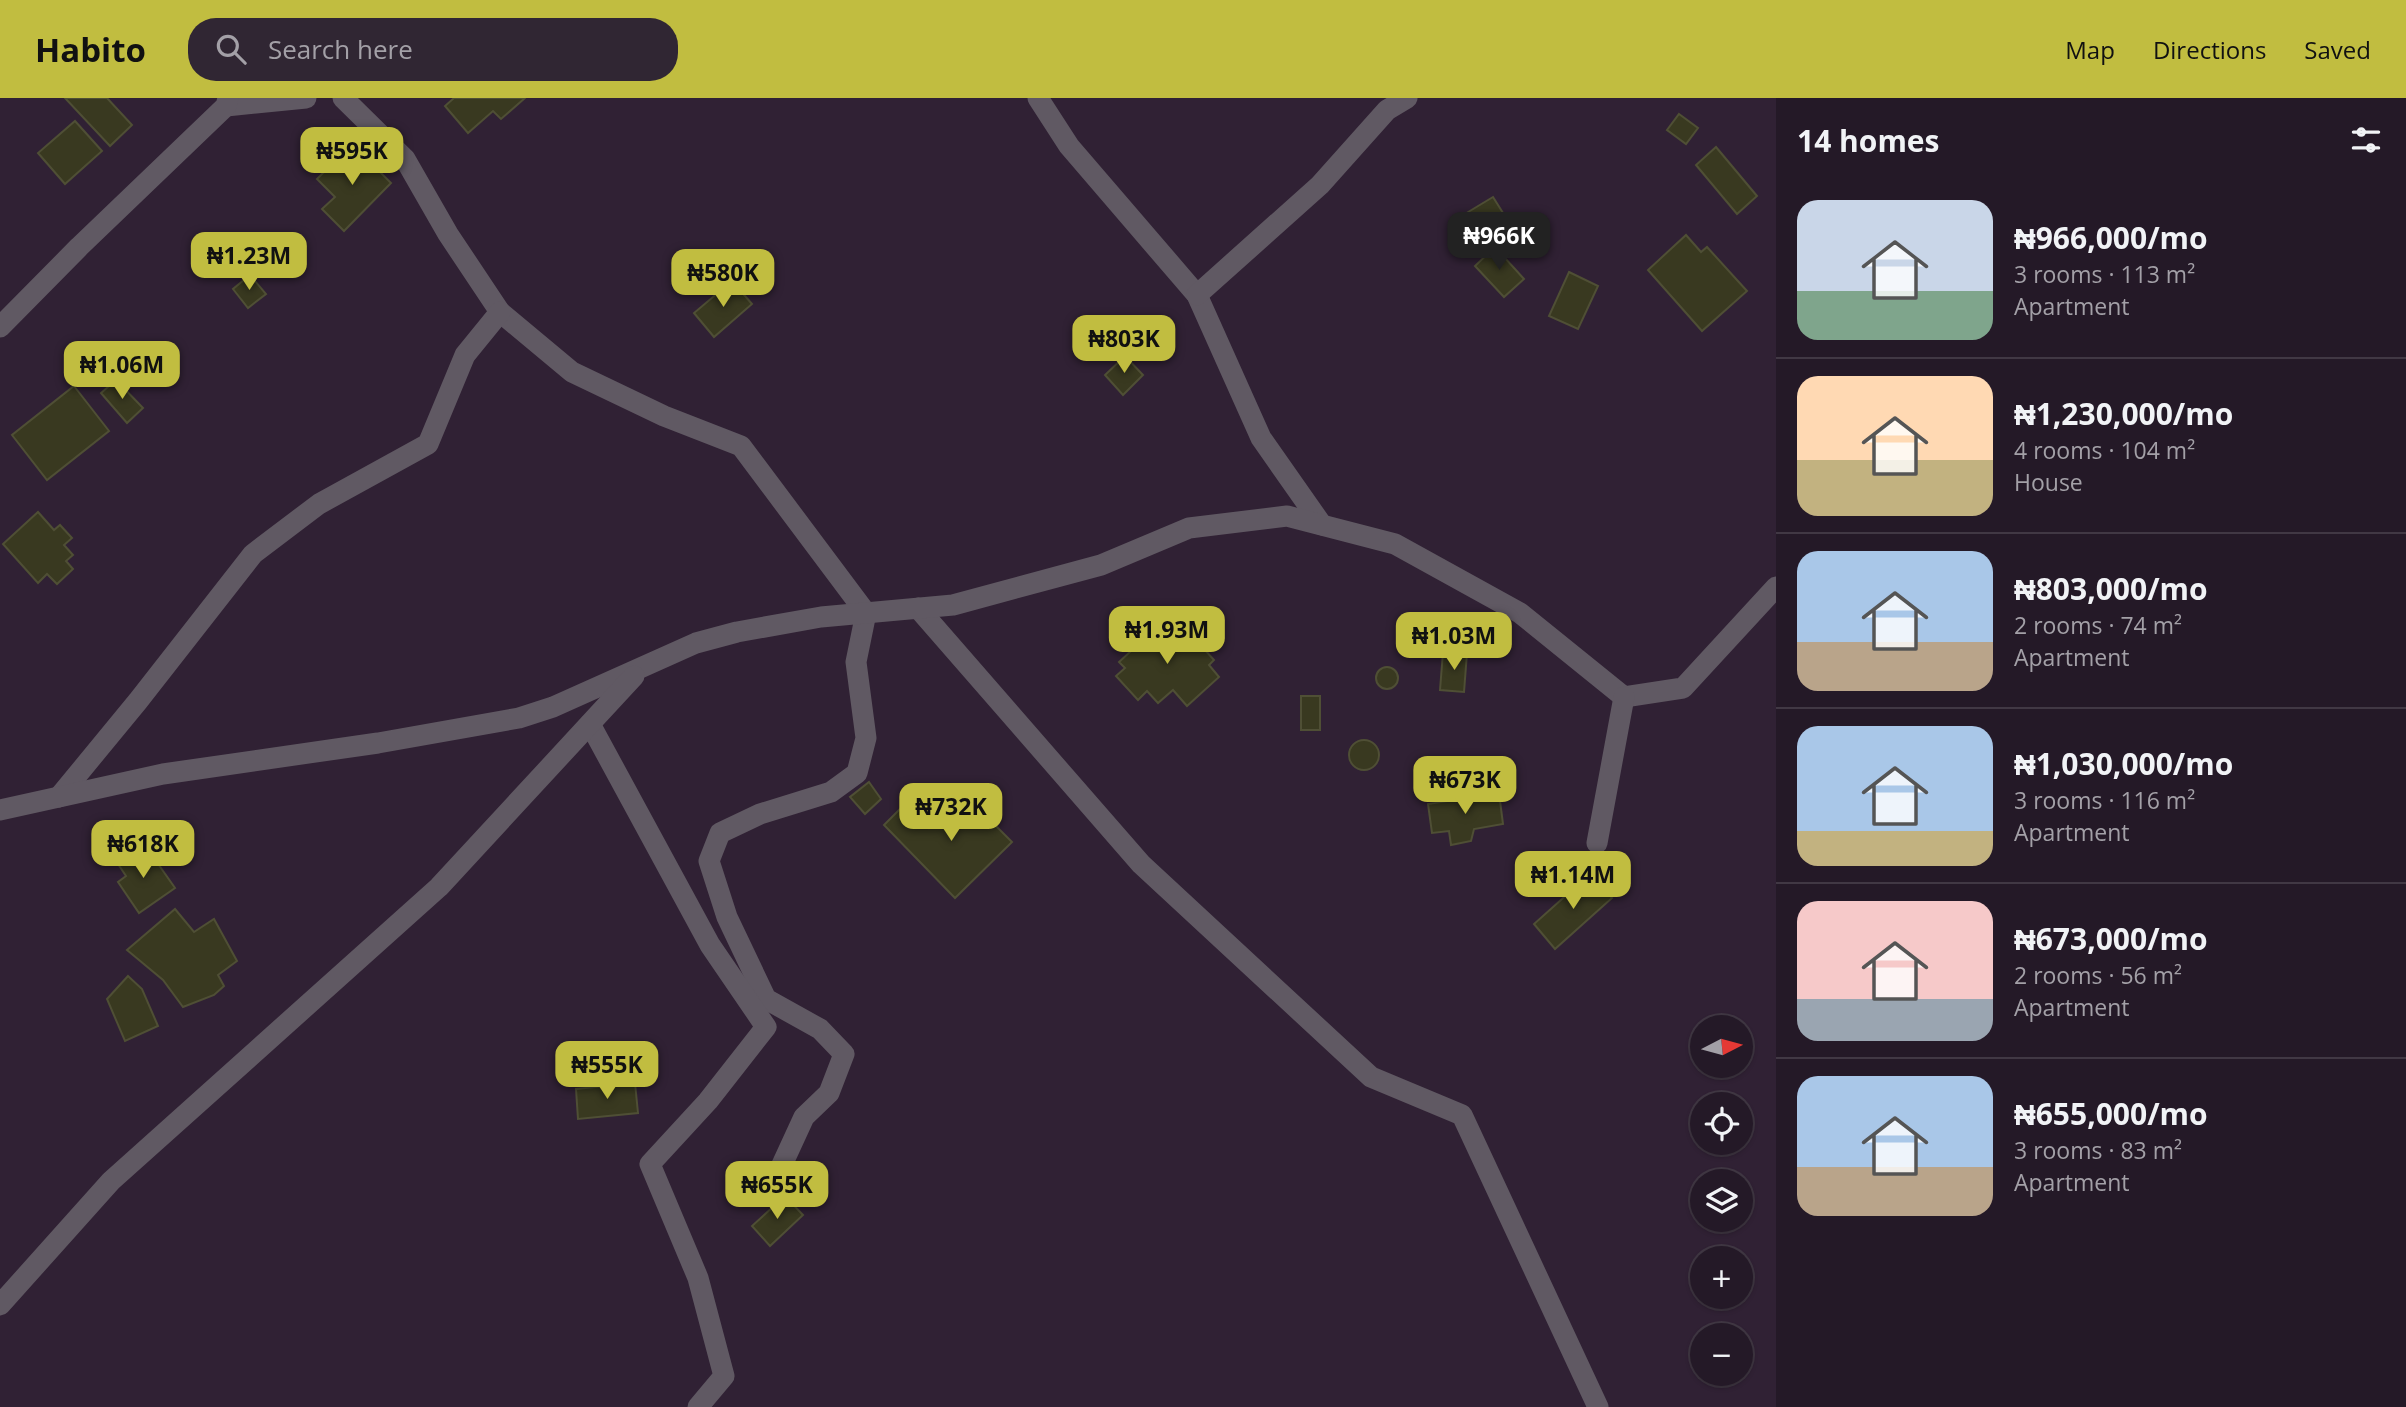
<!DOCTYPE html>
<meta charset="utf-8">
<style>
:root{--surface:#241927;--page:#302633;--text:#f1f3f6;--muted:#a3a0a7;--line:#413844;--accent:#c1bd40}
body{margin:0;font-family:"Open Sans",sans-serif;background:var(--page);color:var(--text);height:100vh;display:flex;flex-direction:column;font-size:26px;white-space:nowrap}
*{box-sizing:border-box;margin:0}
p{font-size:23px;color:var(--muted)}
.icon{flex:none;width:38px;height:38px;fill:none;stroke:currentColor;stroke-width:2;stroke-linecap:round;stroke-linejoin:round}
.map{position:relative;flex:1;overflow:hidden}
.panel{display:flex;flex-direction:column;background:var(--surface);width:630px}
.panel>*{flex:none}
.needle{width:46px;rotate:84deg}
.fabs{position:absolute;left:1690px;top:917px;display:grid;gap:14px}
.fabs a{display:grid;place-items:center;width:63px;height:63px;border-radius:50%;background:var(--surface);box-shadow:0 2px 5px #0004,0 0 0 2px var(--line);font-size:35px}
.price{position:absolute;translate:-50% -60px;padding:0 16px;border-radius:14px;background:var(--accent);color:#111;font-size:23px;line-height:46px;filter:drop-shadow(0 2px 4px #0008)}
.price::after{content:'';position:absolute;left:50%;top:42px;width:21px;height:16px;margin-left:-10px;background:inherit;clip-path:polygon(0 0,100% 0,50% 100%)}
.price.active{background:#222;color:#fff}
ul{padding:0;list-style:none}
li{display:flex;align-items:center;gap:21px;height:175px;padding:0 21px}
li+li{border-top:2px solid var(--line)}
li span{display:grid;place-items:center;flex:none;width:196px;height:140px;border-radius:21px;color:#555}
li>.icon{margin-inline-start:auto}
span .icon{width:84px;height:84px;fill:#fffc;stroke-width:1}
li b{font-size:30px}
h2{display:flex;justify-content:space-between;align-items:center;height:84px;padding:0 21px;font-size:30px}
header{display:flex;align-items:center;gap:42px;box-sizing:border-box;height:98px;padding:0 35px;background:var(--accent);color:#111}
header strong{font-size:33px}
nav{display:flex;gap:38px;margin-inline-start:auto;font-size:24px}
.search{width:490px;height:63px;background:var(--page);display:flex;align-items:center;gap:18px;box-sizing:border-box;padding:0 24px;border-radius:28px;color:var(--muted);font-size:26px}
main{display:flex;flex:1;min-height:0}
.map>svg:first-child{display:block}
.building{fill:#393920;stroke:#4f4f35;stroke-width:2}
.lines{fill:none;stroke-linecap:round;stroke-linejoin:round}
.street{stroke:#605963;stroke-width:21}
</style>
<header>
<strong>Habito</strong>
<div class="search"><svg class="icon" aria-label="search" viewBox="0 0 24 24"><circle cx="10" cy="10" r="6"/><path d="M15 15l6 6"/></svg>Search here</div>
<nav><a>Map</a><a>Directions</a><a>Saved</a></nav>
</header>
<main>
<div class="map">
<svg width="1776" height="1309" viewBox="0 0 1776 1309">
<rect width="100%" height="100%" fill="#302134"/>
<!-- building -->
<g class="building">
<polygon points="65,0 107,0 132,27 110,48"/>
<polygon points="454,0 525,0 501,21 493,13 468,35 445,8"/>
<polygon points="1679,16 1698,30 1686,46 1667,32"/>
<polygon points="75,23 102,53 65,86 38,55"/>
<polygon points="352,46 391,85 344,133 322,111 335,99 317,81"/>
<polygon points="1716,49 1757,98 1737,116 1696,67"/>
<polygon points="1493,99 1508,123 1466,149 1450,125"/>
<polygon points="1686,137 1701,154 1707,149 1747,193 1702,233 1648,172"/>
<polygon points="1495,149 1524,181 1504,199 1475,168"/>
<polygon points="1569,174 1598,188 1578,231 1549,218"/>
<polygon points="250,177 266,196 248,210 233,191"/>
<polygon points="732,183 752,206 714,239 694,215"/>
<polygon points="1125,258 1143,277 1123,297 1105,277"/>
<polygon points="116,282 143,310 127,325 101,295"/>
<polygon points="74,288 109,333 47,382 12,337"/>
<polygon points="38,414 54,432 60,427 72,440 64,447 73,457 66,463 73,471 57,486 47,476 38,485 3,446"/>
<polygon points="1167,520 1191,547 1196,542 1214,562 1209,567 1219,579 1187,608 1173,592 1158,605 1147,593 1138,602 1116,578 1125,570 1119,564"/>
<polygon points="1443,554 1467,555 1464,594 1440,592"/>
<circle cx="1387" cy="580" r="11"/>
<rect x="1301" y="598" width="19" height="34"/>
<circle cx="1364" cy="657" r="15"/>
<polygon points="869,684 881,701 865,716 850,699"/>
<polygon points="1499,695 1503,726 1474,731 1471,743 1451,747 1449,733 1432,735 1428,706"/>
<polygon points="964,696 1012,744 955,800 884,727 906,705 929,730"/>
<polygon points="134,750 141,760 149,753 175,790 139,815 118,784 126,778 116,763"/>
<polygon points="1590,776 1612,800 1555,851 1534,826"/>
<polygon points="175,811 194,834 214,821 237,863 218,877 224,888 214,897 183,909 163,882 127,852"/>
<polygon points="128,878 142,891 158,928 125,943 107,901"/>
<polygon points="635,985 638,1015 578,1021 576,991"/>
<polygon points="785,1098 803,1117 770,1148 752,1128"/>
</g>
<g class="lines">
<!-- street -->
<g class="street">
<polyline points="343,0 405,61 448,136 500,214 572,274 664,318 741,348 866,515 856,564 866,640 857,675 831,694 760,716 720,735 709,763 727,819 766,901 820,931 844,956 829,995 804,1019 775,1082"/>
<polyline points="1038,0 1069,48 1197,197 1261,340 1322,427"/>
<polyline points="226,8 306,0"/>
<polyline points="1197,197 1320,87 1387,12 1407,0"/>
<polyline points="0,229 79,149 226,8 228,0"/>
<polyline points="918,510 1141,766 1371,979 1462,1017 1598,1309"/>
<polyline points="590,626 710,847 766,929 708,1003 650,1066 698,1180 724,1278 698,1309"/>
<polyline points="59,699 138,603 253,456 319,406 428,346 465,257 500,214"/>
<polyline points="0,712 163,676 378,645 519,620 553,609 696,545 737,534 821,519 953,507 1101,467 1189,430 1287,418 1395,446 1520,515 1624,599 1683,590 1776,489"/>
<polyline points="1597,745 1624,599"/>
<polyline points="0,1207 111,1083 439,789 634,578"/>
</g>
</g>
</svg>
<div class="fabs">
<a><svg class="needle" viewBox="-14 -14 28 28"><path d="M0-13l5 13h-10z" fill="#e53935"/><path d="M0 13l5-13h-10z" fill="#a3a0a7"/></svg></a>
<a><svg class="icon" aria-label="locate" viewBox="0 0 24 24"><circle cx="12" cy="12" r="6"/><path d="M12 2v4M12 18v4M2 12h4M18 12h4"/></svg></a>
<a><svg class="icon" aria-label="layers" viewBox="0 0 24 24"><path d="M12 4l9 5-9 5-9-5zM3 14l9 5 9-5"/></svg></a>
<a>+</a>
<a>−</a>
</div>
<b class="price" style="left:352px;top:89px">₦595K</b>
<b class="price active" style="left:1499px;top:174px">₦966K</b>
<b class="price" style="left:249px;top:194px">₦1.23M</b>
<b class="price" style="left:723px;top:211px">₦580K</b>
<b class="price" style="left:1124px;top:277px">₦803K</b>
<b class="price" style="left:122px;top:303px">₦1.06M</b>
<b class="price" style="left:1167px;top:568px">₦1.93M</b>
<b class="price" style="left:1454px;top:574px">₦1.03M</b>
<b class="price" style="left:1465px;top:718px">₦673K</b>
<b class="price" style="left:951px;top:745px">₦732K</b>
<b class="price" style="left:143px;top:782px">₦618K</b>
<b class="price" style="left:1573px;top:813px">₦1.14M</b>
<b class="price" style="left:607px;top:1003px">₦555K</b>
<b class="price" style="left:777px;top:1123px">₦655K</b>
</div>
<section class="panel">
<h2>14 homes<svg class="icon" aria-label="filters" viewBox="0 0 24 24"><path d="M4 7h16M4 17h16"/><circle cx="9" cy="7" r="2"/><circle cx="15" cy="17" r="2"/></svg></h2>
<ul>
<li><span style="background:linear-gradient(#c9d6e8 65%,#7fa58c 0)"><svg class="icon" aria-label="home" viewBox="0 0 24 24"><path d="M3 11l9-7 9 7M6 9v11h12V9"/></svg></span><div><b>₦966,000/mo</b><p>3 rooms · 113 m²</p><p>Apartment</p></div></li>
<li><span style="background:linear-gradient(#ffd9b3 60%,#c2b280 0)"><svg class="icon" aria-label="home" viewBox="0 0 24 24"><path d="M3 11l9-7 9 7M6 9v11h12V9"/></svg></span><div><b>₦1,230,000/mo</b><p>4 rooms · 104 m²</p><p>House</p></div></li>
<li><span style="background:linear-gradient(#a9c7e8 65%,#b9a48a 0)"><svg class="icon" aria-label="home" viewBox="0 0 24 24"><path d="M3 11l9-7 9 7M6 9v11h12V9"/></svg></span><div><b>₦803,000/mo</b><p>2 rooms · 74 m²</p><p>Apartment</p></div></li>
<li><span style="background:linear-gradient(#a9c7e8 75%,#c2b280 0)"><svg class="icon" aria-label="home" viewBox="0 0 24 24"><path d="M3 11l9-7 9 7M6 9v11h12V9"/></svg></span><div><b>₦1,030,000/mo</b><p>3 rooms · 116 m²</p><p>Apartment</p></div></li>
<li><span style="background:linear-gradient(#f6c9c9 70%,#9aa5b1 0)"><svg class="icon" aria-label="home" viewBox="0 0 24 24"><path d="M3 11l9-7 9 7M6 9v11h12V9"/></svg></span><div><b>₦673,000/mo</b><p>2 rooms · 56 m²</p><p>Apartment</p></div></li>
<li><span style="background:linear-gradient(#a9c7e8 65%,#b9a48a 0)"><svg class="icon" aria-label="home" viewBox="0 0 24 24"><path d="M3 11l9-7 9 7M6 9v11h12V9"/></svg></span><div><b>₦655,000/mo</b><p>3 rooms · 83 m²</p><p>Apartment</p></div></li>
</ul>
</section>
</main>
